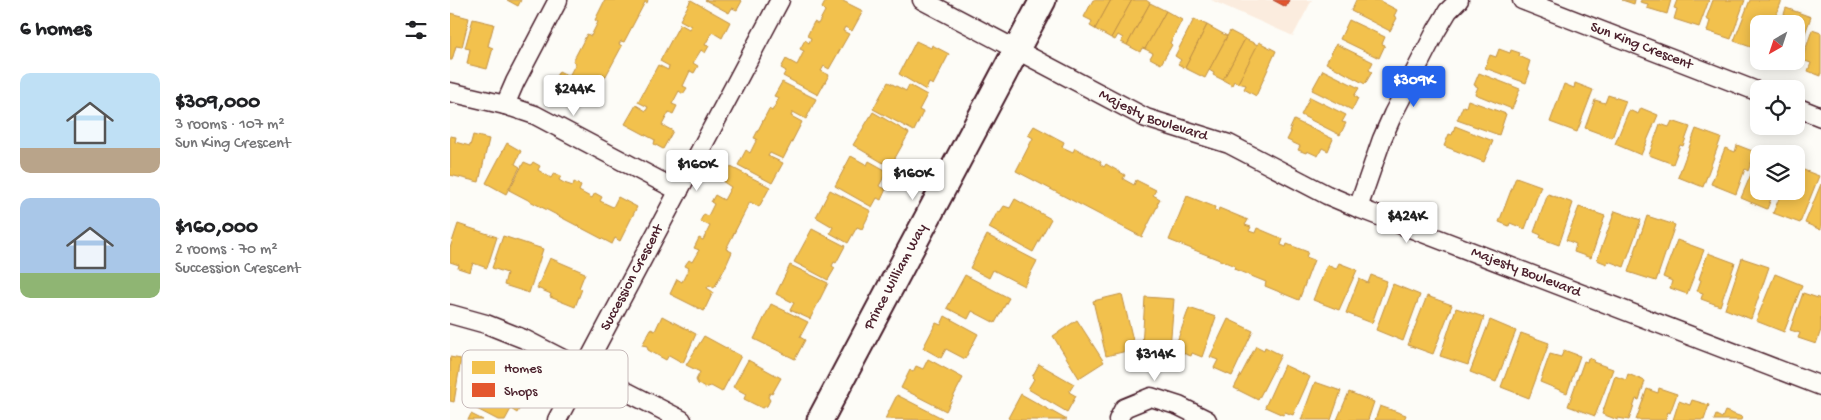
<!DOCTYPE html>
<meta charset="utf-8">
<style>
:root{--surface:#fff;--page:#f2f2f2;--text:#202124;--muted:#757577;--accent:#2563eb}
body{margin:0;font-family:"Gochi Hand",sans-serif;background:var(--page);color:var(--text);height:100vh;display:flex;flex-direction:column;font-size:19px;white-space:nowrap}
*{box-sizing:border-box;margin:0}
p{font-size:16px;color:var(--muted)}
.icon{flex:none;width:28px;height:28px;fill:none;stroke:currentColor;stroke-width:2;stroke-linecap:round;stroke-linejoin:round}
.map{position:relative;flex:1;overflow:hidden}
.side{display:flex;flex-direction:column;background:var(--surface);width:450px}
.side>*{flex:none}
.needle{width:32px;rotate:219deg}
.fabs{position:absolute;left:1300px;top:15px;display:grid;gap:10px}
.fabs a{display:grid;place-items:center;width:55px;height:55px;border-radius:10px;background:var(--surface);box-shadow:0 2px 12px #0003;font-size:25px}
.price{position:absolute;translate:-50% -42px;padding:0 11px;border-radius:5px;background:#fff;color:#222;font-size:16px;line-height:32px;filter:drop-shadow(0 1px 2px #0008)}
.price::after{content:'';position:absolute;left:50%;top:30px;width:15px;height:11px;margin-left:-8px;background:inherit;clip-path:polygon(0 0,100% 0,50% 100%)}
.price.selected{background:var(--accent);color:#fff}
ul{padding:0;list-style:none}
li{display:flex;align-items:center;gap:15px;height:125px;padding:0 20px}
li span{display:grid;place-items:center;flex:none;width:140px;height:100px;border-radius:10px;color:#555}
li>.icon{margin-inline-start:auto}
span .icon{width:60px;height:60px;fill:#fffc;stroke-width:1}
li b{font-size:21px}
h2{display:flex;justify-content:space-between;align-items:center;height:60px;padding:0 20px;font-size:21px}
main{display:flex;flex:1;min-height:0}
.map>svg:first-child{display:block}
.built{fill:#fbecde}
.homes{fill:#f2c14e;stroke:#c09044}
.shops{fill:#e4572e;stroke:#b6462d}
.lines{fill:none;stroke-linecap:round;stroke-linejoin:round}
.street-casing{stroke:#4a1f2b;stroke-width:21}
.secondary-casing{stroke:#4a1f2b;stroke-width:29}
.street{stroke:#fdfcf7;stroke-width:18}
.secondary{stroke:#fdfcf7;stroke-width:25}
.labels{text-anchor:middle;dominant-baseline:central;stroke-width:5;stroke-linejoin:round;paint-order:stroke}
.street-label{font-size:15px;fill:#4a1f2b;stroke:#fdfcf7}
.key{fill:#fdfcf7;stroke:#c7baba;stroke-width:1}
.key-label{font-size:14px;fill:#4a1f2b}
</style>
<main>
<section class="side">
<h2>6 homes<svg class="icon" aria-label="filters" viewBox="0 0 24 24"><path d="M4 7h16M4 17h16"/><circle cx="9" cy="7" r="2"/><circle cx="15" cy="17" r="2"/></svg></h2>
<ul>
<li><span style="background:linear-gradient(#bfe0f5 75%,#b9a48a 0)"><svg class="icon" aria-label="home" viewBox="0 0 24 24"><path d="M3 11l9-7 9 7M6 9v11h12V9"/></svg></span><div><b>$309,000</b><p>3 rooms · 107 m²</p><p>Sun King Crescent</p></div></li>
<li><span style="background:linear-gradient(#a9c7e8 75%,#8fb573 0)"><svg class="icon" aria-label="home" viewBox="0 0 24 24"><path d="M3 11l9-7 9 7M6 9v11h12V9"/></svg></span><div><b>$160,000</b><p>2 rooms · 70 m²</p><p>Succession Crescent</p></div></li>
</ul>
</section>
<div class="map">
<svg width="1371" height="420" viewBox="0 0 1371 420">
<rect width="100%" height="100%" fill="#fdfcf7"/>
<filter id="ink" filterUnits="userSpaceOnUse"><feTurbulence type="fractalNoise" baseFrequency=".02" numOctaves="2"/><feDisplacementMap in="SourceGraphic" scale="10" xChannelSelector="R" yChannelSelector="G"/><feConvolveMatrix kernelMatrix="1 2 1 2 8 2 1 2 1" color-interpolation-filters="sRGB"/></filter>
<g filter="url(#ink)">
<!-- built -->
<polygon class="built" points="761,0 862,0 843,36"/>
<!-- homes -->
<g class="homes">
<polygon points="57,0 71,0 68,6"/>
<polygon points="155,0 198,0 197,3 195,2 174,42 171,41 169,44 172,46 152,83 141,77 139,80 152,87 141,107 120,95 118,99 99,89 109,71 119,76 126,63 123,61 137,34 141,36 148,22 145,20"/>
<polygon points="241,0 280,22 272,38 262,32 255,45 259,46 255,53 251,50 243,63 248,66 244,73 240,71 233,86 237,88 233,94 229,91 222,104 227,106 223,114 219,112 212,125 223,131 213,149 204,144 205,140 175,124 186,105 196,111 198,107 188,102 208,65 218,70 219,66 210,61 230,24 239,29 241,26 230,20"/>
<polygon points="255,0 291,0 292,1 287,10 282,8 279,13"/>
<polygon points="376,0 391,0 413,11 402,31 395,27 393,31 399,34 379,69 374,66 371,71 379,75 368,95 333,76 336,71 331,68 336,59 347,65 354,51 350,49 355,40 359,43 361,38 357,36 364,22 368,24 375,11 372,8"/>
<polygon points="643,0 661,0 645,29 640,26 642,21 634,17"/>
<polygon points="661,0 682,0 661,38 645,29"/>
<polygon points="682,0 696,0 700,3 677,45 671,42 673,38 668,35 665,40 661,38"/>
<polygon points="906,0 928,0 947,10 944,16 947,18 940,31 901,11"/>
<polygon points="1172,0 1185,0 1184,4"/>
<polygon points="1191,0 1221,0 1217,14 1197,8 1198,4 1190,2"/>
<polygon points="1227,0 1259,0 1249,27 1224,19 1227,9 1224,8"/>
<polygon points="1263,0 1295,0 1281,39 1257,31 1260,21 1256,19"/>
<polygon points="1300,0 1332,0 1323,24 1309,24 1309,50 1284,41"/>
<polygon points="700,3 716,11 695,49 692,48 690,52 677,45"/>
<polygon points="1336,8 1361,17 1346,58 1346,24 1331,24"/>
<polygon points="716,11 732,20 720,43 722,45 711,64 700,58 703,53 695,49"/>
<polygon points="0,13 19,18 12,47 6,46 2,60 0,60"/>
<polygon points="23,19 44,24 38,46 43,48 37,69 17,64 20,49 15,48"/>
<polygon points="744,19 757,25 735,68 728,64 731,60 725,56"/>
<polygon points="899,20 935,37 932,44 935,45 929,58 890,39"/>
<polygon points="757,25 777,36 755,78 735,68"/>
<polygon points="1362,30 1371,33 1371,76 1358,71 1361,63 1352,60"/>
<polygon points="780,31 795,39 773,80 763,75 764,73 759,70"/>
<polygon points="795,39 808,45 788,83 784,81 782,85 773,80"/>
<polygon points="466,41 481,48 482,45 499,54 483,85 479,83 476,90 449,74"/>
<polygon points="809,42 826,51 806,96 794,89 796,85 788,83"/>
<polygon points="886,44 923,62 919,70 922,72 915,84 876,63"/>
<polygon points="1049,49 1060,53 1061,50 1070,53 1069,56 1080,61 1077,71 1080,72 1076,83 1035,68 1040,55 1046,57"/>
<polygon points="1327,61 1345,61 1343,67"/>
<polygon points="873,70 909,88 904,96 908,98 902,110 862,90"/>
<polygon points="1029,73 1070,89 1062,109 1025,94 1028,87 1024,85"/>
<polygon points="332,82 366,99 356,119 343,112 341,116 352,122 333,159 320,153 318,156 333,163 322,183 288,165 296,150 300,153 307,139 304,138 319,109 322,111 329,98 324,96"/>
<polygon points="438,82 456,91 459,85 477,95 469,110 473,112 464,131 423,109"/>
<polygon points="1125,83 1143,90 1127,132 1100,122 1114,84 1124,88"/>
<polygon points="1158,95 1176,101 1162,138 1135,128 1145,100 1155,103"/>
<polygon points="860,97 896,115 892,122 896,123 890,135 851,115"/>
<polygon points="1018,100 1056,114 1049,135 1007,120 1013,106 1016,107"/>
<polygon points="1191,108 1208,115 1191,155 1165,144 1179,110 1188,114"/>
<polygon points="423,112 459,133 440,167 403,145"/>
<polygon points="844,120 883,139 878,151 872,148 868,156 857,151 856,153 848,150 850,146 837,140 841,132 839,131"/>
<polygon points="1222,121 1240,127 1233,146 1230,145 1223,164 1199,155 1210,124 1219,127"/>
<polygon points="584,126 614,142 612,147 623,152 625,148 651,162 650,164 654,167 656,164 675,175 673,179 684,185 686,180 706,190 703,195 710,199 707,204 708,205 692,237 566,171 583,138 578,135"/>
<polygon points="1005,126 1043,141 1034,162 994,146 999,134 1002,135"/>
<polygon points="1246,129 1271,138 1253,187 1228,177"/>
<polygon points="23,135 39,139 29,182 0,175 0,136 6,137 5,142 20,146"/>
<polygon points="57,143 71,151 65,164 70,167 56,194 36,183"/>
<polygon points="1287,145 1305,152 1298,171 1295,169 1286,194 1261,184 1275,148 1285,152"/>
<polygon points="401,156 417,165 419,161 437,171 429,186 436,189 431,200 427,198 422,207 385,186"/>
<polygon points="1307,160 1309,161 1309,191 1324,191 1317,209 1291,198"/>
<polygon points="74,162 81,165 83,162 90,166 88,170 101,178 104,173 111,176 109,180 114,183 123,186 124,182 126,183 131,186 129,191 142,198 145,193 152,197 150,201 163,207 168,197 187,207 170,241 165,238 162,244 59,190"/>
<polygon points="279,166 320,187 309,207 300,202 276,249 282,252 275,268 264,288 259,285 257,288 263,292 254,311 220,294 227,279 232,282 239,268 235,266 236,264 239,260 242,262 249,250 244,248 249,238 253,240 260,226 250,221 254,214 258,216 264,204 261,202 265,195 274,200 281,187 272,181"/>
<polygon points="1346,167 1369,176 1350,223 1323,213 1332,191 1346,191"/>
<polygon points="1066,177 1091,186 1075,229 1060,223 1059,226 1049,222"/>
<polygon points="1371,184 1371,230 1355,223"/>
<polygon points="380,190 421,211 412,229 407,227 398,243 380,233 383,227 366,217"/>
<polygon points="1098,194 1123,203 1109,245 1090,238 1091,235 1084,232"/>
<polygon points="737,196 765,207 764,210 768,212 769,208 798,220 795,225 801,227 799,231 805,233 807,228 833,239 831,245 836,247 837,244 858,252 856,257 864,260 849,300 815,286 816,282 784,269 785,266 719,240"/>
<polygon points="565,199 601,219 583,252 539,228 548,211 550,212 554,206 560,208"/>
<polygon points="1129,207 1155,216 1141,258 1124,252 1126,244 1116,240"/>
<polygon points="1165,211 1191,220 1174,267 1158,261 1157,264 1147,260"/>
<polygon points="1197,216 1225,225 1206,281 1178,272"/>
<polygon points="8,224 47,237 37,268 23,263 20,272 8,268 9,265 0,262 0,248"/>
<polygon points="362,229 395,246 386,263 384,262 382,266 385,268 378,280 344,262"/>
<polygon points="537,235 587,261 574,286 543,270 539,278 520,268"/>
<polygon points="53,236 93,249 79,293 54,285 57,273 42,268"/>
<polygon points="1227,240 1254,250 1237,294 1220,288 1222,281 1213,277"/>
<polygon points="1258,253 1285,263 1270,306 1251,299 1253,293 1247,291 1251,280 1249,279"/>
<polygon points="100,258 135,273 129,288 132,289 125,307 100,297 101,294 87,288"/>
<polygon points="1292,258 1319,267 1301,319 1275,309"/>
<polygon points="889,263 907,270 889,310 863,300 877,265 886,269"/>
<polygon points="340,265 378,283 360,319 340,310 344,303 326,294"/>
<polygon points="1325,274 1352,285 1334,332 1306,321"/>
<polygon points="515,275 559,298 545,323 522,311 518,319 497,308"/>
<polygon points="921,275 937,281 922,323 896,313 909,279 918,283"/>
<polygon points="943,284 970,295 953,341 926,330"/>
<polygon points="1353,293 1371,299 1371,330 1366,344 1348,338 1350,333 1340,330"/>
<polygon points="672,294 685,349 656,356 643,301"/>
<polygon points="977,296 1002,305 983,354 958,345"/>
<polygon points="695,297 724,299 720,348 692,346"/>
<polygon points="321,304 358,322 350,337 355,340 345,359 304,339"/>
<polygon points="739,308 766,317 752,357 742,353 741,356 724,350"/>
<polygon points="1006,308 1034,317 1018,365 990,356"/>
<polygon points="212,316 246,334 233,363 219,355 216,360 198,350 197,346 192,345 201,329 205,331"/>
<polygon points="495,316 528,334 515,359 496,349 491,358 473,348 486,323 491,325"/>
<polygon points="778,319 803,331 782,376 764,368 768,360 760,357"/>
<polygon points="627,320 654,362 629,378 603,336"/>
<polygon points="1040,320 1066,331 1046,382 1020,372"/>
<polygon points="1071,333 1099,343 1079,398 1051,387"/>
<polygon points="254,336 291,356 272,392 261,386 255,388 248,384 246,380 250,372 236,365"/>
<polygon points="806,346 814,350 815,347 831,355 808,400 784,388"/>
<polygon points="1114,350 1130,356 1117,393 1090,382 1100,354 1111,357"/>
<polygon points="0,357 11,359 4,402 0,401"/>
<polygon points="1138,358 1144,360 1143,362 1163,369 1145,416 1118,406 1134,361 1137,362"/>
<polygon points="478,359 513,378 496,411 451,388 460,370 463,372 466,366 473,369"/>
<polygon points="298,360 331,378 322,394 320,393 318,397 320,400 317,406 312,408 294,399 296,394 283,387"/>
<polygon points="589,364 624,384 619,392 626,396 617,412 578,389 584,379 582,377"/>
<polygon points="834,365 860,377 843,415 835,412 833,415 815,407"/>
<polygon points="1178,374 1195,381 1189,400 1186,399 1179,420 1168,418 1168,420 1152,414 1165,376 1176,380"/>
<polygon points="40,380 59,389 60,385 68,389 66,393 76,398 70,409 69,409 67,413 61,409 55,420 48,420 25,408"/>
<polygon points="865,382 891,391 881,420 851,420"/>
<polygon points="1209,388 1227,394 1220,413 1218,412 1215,420 1186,420 1197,389 1208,393"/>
<polygon points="899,392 924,402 918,420 887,420"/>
<polygon points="571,394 617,420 561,420 558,418"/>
<polygon points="447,395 492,418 491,420 435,419"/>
<polygon points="1242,400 1259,405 1254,420 1223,420 1229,401 1240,405"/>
<polygon points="930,406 956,415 954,420 925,420"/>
<polygon points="1275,411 1292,417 1291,420 1264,420 1266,415 1272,418"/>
<polygon points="21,414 33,420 18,420"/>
</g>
<!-- shops -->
<polygon class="shops" points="823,0 839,0 836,7"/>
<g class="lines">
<defs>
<g id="street">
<path id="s1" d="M472,0L696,118L779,144L877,195L908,208L1371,386"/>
<path id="s2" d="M1072,0L1309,92"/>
<polyline points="0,92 55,105 85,115 229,191"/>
<polyline points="55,105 65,82 108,0"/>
<polyline points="1346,107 1371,117"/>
<polyline points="908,208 932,139 943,114 986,31 998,11 1009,0"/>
<polyline points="0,314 36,324 74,339 232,420"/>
<path id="s3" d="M107,420L330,0"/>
<polyline points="668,420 674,408 701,397 729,406 757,420"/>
</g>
<g id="secondary">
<path id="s4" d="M370,420L593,0"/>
</g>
</defs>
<!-- street casing -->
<use href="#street" class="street-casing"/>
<!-- secondary casing -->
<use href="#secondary" class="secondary-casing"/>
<!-- street -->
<use href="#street" class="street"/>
<!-- secondary -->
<use href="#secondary" class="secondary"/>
</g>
</g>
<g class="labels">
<!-- street labels -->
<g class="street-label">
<text stroke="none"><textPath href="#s2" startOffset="128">Sun King Crescent</textPath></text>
<text stroke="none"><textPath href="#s1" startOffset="259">Majesty Boulevard</textPath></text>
<text stroke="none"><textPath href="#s1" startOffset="664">Majesty Boulevard</textPath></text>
<text stroke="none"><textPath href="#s4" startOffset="162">Prince William Way</textPath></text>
<text stroke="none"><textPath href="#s3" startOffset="161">Succession Crescent</textPath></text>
</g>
</g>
<!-- legend -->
<rect x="12" y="350" width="166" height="58" rx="8" class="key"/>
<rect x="22" y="361" width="23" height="13" fill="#f2c14e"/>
<rect x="22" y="383" width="23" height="14" fill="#e4572e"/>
<g class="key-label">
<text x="54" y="372">Homes</text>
<text x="54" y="395">Shops</text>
</g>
</svg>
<div class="fabs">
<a><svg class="needle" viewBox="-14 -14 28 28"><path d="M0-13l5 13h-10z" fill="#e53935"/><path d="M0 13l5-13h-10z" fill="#757577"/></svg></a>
<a><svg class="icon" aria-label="locate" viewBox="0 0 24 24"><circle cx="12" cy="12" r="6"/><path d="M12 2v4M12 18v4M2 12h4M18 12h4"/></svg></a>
<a><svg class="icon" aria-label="layers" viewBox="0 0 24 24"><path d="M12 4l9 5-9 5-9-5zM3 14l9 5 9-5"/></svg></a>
</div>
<b class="price selected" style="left:964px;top:108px">$309K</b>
<b class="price" style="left:124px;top:117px">$244K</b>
<b class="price" style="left:247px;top:192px">$160K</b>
<b class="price" style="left:463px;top:201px">$160K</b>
<b class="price" style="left:957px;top:244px">$424K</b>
<b class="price" style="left:705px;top:382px">$314K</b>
</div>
</main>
